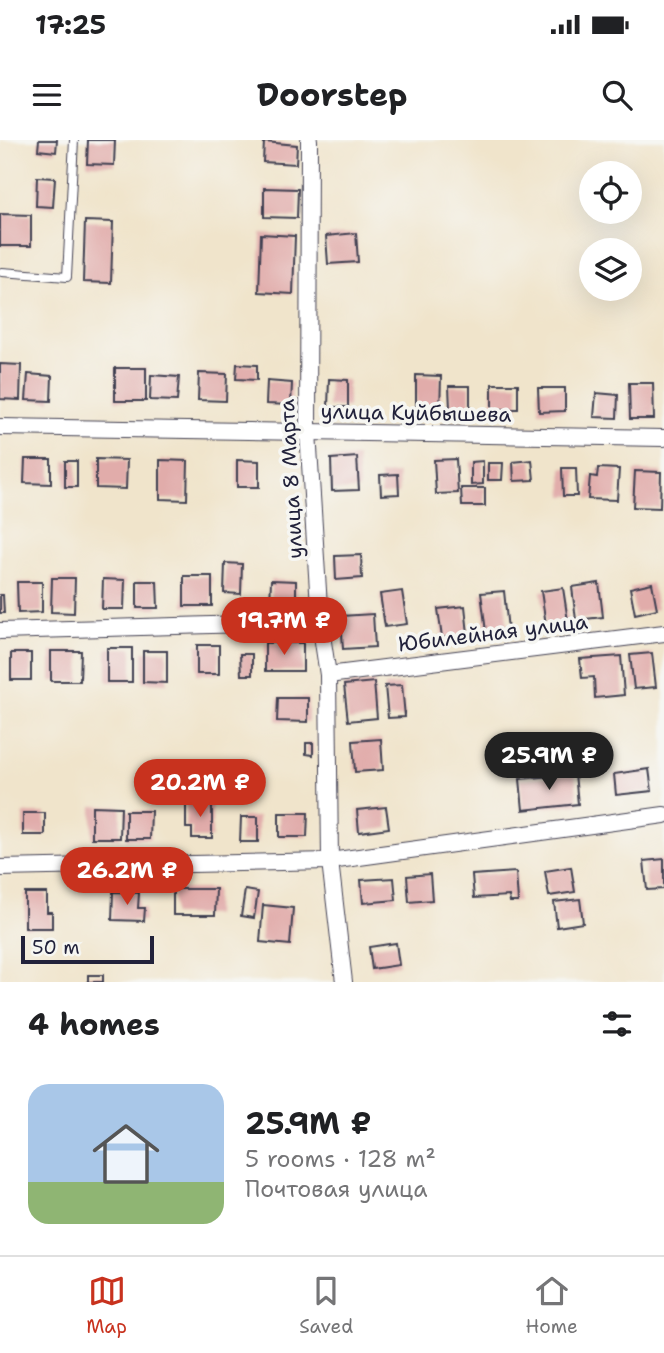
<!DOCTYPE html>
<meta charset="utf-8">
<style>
:root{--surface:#fff;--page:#f2f2f2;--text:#202124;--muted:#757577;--line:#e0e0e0;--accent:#c8321e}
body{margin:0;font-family:"Shantell Sans",sans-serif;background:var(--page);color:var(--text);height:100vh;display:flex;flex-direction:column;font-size:26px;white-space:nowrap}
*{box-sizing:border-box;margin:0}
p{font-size:23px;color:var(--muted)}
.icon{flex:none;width:38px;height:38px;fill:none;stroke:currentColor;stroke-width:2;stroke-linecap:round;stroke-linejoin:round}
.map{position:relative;height:842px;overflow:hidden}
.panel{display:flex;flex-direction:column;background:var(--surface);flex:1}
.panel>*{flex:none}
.controls{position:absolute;left:579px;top:21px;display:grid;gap:14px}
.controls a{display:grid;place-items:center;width:63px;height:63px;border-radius:50%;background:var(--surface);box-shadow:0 7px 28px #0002;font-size:35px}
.scale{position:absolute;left:21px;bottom:18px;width:133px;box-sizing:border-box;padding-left:7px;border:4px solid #22223b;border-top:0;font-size:19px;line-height:24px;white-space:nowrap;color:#22223b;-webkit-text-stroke:5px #f6f6f2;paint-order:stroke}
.price{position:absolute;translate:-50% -60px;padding:0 16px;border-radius:24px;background:var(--accent);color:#fff;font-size:23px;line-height:46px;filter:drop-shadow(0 2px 4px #0008)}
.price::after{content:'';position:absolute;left:50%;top:42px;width:21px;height:16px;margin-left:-10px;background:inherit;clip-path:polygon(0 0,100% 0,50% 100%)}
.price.current{background:#222;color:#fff}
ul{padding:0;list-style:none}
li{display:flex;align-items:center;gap:21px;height:175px;padding:0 28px}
li span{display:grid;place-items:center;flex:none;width:196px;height:140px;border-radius:21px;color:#555}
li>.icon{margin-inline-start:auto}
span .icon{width:84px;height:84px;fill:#fffc;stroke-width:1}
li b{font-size:30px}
h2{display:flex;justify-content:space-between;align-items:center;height:84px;padding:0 28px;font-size:30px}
.status{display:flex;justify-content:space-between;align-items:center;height:49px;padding:0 35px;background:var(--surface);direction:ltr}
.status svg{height:19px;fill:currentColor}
header{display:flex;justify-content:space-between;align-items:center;height:91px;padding:0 28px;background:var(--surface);font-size:32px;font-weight:700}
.tab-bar{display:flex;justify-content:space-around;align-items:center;height:98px;border-top:2px solid var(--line);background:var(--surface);font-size:19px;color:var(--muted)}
.tab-bar a{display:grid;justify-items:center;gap:4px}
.tab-bar .current{color:var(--accent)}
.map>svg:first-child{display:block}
.building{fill:#e1acaa}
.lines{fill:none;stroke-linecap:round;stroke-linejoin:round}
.service-casing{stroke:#413f51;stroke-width:10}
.minor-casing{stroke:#413f51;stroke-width:18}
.service{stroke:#fff;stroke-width:8}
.minor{stroke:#fff;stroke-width:16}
.labels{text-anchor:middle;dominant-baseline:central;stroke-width:7;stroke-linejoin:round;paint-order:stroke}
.street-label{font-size:21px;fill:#22223b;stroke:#f6f6f2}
</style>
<div class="status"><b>17:25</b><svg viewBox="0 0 49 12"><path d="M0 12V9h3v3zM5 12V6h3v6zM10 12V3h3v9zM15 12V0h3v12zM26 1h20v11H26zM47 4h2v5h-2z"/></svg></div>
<header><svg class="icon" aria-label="menu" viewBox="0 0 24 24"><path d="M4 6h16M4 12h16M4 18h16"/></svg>Doorstep<svg class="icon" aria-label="search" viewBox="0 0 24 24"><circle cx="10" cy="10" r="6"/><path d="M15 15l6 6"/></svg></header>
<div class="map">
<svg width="664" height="842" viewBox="0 0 664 842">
<rect width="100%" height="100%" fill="#f6f6f2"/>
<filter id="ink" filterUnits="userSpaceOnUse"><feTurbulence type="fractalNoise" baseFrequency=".0143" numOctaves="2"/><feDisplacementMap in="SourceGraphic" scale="14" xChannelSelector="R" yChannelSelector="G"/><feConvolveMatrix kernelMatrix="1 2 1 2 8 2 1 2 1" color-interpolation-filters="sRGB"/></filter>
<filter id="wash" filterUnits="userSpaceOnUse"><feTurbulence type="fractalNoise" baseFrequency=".00686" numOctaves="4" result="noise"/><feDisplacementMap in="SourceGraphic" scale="28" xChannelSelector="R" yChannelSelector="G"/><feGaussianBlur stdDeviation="1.57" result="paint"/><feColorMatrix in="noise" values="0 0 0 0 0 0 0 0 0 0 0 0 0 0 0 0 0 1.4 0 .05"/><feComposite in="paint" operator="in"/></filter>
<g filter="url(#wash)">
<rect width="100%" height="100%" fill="#f0e4cb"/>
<g id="blocks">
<!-- building -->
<g class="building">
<polygon points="39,0 57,0 56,12 38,10"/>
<polygon points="88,0 115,0 114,25 87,24"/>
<polygon points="264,2 297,5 296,24 263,22"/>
<polygon points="37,37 55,38 53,67 36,66"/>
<polygon points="264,48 298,49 297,78 264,77"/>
<polygon points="0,74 31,75 31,106 0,106"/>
<polygon points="85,81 113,82 111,143 83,142"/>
<polygon points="356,93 358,122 328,124 326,96"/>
<polygon points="261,94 295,96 293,154 259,152"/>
<polygon points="0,224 21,225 20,260 0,259"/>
<polygon points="237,224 257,225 257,240 236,239"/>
<rect x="115" y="228" width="31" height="33"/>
<polygon points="199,233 227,234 226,261 198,260"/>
<polygon points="28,234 52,236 51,261 26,260"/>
<polygon points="151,235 179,237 177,261 150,260"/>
<polygon points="416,235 441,236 440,271 416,270"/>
<polygon points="329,239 348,240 348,267 328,267"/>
<polygon points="267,241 292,243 291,265 266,264"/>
<polygon points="629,243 653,243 654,279 630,279"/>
<rect x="492" y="244" width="26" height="25"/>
<polygon points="449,246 470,246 470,269 450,269"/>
<polygon points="538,248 565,248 565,271 539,272"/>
<polygon points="596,253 618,255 617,278 594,277"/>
<polygon points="357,317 359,350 332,351 331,319"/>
<polygon points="25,319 51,319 51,344 24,343"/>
<polygon points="96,319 127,320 126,349 96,348"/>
<polygon points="456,319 458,353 436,354 434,320"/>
<polygon points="160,320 188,321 187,360 160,359"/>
<polygon points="237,320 259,321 259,347 237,347"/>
<polygon points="532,320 534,340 514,341 513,322"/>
<rect x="65" y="321" width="12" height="26"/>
<polygon points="483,321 483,344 471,345 471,322"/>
<polygon points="488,323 503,323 502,340 488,340"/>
<polygon points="562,328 576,328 577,356 563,356"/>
<polygon points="598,328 619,329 617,360 588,359 590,336 597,337"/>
<polygon points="635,331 661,332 660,368 633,367"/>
<polygon points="398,334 399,354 381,355 380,335"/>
<polygon points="461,348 485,348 485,366 462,366"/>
<polygon points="361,415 362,438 336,440 335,416"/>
<polygon points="225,423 242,424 241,454 224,453"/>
<rect x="184" y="436" width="28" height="30"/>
<polygon points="52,438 75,438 74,473 51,472"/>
<polygon points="103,439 125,440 124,469 102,469"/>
<polygon points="271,440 296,441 296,466 270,466"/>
<polygon points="137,441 157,441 158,468 137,468"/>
<polygon points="17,442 42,442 42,472 18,473"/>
<polygon points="599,443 603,477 576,480 572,447"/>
<polygon points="652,443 657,469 635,474 630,448"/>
<polygon points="563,448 568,481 546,485 541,451"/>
<polygon points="402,451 407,484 385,487 380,454"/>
<polygon points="504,451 508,490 486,492 481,453"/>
<polygon points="0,455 3,455 4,473 0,473"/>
<polygon points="465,466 468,494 442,498 438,469"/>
<polygon points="373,474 375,507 343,509 341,476"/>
<rect x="265" y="503" width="38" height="28"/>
<rect x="197" y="505" width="22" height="29"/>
<rect x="107" y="508" width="25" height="34"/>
<polygon points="51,511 81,511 80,541 51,541"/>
<polygon points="143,511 167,511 167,543 143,542"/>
<rect x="11" y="513" width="20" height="27"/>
<polygon points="652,513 656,547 634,549 630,515"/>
<polygon points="240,514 252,514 252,535 241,535"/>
<polygon points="621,516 624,555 595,558 594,537 582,538 580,519"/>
<polygon points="374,542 377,578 348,581 344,545"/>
<polygon points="402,545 405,577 388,578 385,546"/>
<polygon points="278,558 308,558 308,582 277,581"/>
<polygon points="381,599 383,630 355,632 353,601"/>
<polygon points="306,603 313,603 313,615 306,614"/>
<polygon points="649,629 652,651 616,655 614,634"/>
<polygon points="575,634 578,664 523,670 520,639"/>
<polygon points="186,661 212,661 212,698 192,698 192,688 186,688"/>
<polygon points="92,666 121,667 120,698 92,698"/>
<polygon points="386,667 389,688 359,692 357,670"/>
<polygon points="126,671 151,671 150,699 126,699"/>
<rect x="23" y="673" width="22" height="22"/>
<polygon points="279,673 308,673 307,697 279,697"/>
<polygon points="241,677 258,677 258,702 240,702"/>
<polygon points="664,719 664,749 647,750 644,721"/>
<polygon points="571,727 575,752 549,756 545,731"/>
<polygon points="516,732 518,762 510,762 509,756 474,758 472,735"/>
<polygon points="430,734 432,760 409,762 407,736"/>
<polygon points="394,738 396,760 363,763 361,740"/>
<polygon points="173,749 216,749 215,775 173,775"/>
<polygon points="245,750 258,752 254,778 241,776"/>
<polygon points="113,752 139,753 138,768 145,768 144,781 112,780"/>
<polygon points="25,753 47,753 47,772 52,772 52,788 25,788"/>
<polygon points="580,759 583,783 557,787 554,762"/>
<polygon points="263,765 293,768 290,805 260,802"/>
<polygon points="396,803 399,825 372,829 369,807"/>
<rect x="88" y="835" width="15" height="7"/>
</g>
</g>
</g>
<g filter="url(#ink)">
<use href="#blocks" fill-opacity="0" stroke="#413f51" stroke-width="2"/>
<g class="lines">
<defs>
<polyline id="service" points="2,132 67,137 74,0"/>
<g id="minor">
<polyline points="309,0 308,292 320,482 328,535 330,721 344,842"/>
<polyline points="0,287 664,298"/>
<polyline points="0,491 320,482"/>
<polyline points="328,535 664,493"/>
<polyline points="0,728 330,721 664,675"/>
</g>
</defs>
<!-- service casing -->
<use href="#service" class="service-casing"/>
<!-- minor casing -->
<use href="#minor" class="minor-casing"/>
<!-- service -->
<use href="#service" class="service"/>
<!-- minor -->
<use href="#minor" class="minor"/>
</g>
</g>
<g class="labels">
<!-- street labels -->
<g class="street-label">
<text transform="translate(416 273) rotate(1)">улица Куйбышева</text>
<text transform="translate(291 339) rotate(-93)">улица 8 Марта</text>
<text transform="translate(493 493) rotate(-7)">Юбилейная улица</text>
</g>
</g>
</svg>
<div class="controls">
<a><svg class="icon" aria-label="locate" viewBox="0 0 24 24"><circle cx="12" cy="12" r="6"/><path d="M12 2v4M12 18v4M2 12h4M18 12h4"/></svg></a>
<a><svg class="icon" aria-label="layers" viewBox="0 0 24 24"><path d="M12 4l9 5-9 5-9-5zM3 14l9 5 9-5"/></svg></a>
</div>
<div class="scale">50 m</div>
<b class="price" style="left:284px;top:517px">19.7M ₽</b>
<b class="price current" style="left:549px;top:652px">25.9M ₽</b>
<b class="price" style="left:200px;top:679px">20.2M ₽</b>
<b class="price" style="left:127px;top:767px">26.2M ₽</b>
</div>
<section class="panel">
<h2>4 homes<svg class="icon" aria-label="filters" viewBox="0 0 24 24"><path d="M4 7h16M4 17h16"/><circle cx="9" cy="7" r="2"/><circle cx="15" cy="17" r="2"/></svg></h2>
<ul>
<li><span style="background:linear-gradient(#a9c7e8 70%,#8fb573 0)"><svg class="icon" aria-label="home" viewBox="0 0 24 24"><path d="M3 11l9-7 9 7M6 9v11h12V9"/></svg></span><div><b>25.9M ₽</b><p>5 rooms · 128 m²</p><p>Почтовая улица</p></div></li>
</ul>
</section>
<nav class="tab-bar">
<a class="current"><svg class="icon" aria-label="map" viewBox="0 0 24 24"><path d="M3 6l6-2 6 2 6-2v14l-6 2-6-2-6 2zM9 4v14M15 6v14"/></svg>Map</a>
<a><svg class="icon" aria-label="saved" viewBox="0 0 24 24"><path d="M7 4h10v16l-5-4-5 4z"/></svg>Saved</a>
<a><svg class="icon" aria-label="home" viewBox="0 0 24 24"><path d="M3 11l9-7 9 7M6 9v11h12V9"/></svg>Home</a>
</nav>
